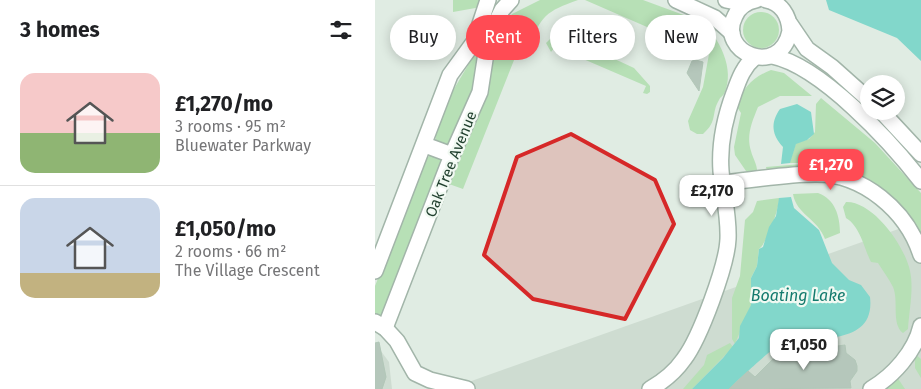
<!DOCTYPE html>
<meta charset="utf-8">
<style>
:root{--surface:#fff;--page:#f2f2f2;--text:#202124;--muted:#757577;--line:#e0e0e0;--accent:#ff4b54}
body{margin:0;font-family:"Fira Sans",sans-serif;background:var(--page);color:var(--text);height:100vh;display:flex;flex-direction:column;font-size:19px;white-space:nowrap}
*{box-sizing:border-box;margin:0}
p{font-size:16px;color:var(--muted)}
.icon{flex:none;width:28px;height:28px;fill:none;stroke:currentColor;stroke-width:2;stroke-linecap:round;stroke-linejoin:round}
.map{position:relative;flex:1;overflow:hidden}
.panel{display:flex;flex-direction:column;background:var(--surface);width:375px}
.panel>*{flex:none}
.guide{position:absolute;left:15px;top:15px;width:455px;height:45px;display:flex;gap:10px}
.controls{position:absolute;left:485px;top:75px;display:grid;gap:10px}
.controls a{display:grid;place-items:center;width:45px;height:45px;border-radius:50%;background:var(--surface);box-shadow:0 2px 12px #0003;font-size:25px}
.price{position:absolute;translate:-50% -42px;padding:0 11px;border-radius:10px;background:#fff;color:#222;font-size:16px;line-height:32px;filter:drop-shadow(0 1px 2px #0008)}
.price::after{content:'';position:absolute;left:50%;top:30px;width:15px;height:11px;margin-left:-8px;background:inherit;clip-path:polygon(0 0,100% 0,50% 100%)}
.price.current{background:var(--accent);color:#fff}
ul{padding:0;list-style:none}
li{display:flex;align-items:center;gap:15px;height:125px;padding:0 20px}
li+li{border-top:1px solid var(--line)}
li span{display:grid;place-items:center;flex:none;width:140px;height:100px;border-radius:15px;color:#555}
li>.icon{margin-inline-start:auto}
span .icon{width:60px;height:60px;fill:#fffc;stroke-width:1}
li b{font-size:21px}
h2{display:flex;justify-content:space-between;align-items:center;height:60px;padding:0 20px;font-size:21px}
.pill{padding:0 18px;border-radius:22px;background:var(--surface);box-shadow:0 2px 12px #0003;font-size:18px;line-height:45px}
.pill.current{background:var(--accent);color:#fff}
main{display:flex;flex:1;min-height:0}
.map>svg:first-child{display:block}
.built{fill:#cedcd1}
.green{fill:#b7e0b6}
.water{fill:#82d7cb}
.building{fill:#b5c7bb;stroke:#b2c7b8}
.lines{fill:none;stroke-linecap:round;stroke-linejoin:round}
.minor-casing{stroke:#a2b5a9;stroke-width:18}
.minor{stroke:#fff;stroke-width:15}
.marked{fill:#d62828;fill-opacity:0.2;stroke:#d62828;stroke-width:4;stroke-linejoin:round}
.labels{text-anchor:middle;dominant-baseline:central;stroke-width:4.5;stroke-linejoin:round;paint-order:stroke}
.street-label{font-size:15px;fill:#1f3f2d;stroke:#f1f9f2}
.water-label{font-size:16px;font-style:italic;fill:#137a6d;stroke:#f1f9f2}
</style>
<main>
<section class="panel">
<h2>3 homes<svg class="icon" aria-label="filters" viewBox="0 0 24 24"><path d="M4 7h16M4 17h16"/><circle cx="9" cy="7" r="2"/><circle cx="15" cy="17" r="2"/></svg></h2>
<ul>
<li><span style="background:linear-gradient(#f6c9c9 60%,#8fb573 0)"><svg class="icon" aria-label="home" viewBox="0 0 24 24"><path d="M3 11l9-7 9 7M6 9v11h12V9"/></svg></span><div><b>£1,270/mo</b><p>3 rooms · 95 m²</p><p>Bluewater Parkway</p></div></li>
<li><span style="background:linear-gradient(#c9d6e8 75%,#c2b280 0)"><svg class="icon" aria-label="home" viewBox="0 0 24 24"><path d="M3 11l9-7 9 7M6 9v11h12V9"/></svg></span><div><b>£1,050/mo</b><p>2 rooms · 66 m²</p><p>The Village Crescent</p></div></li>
</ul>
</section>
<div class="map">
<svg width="546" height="389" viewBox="0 0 546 389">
<rect width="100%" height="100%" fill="#e0ece3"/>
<!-- built -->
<g class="built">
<polygon points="546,221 546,389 74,389"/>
<polygon points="0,343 14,362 17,389 0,389"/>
</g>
<!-- green -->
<g class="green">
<polygon points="78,0 105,0 106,7 78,12"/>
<path d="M165,0H203C172,11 164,16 155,49L145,45L88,189L74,184L113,92L116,62L129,24L137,14Z"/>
<path d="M210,0H268L325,21C344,36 361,70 349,94C348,96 345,97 344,100C336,113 343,121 328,134H322L315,130L313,121L328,87L334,54Z"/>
<circle cx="386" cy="30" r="18"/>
<polygon points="180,34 188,35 259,68 275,86 275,92 272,94 268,93 271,86 185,49 180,47 176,52 171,43"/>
<path d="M106,39L99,85L73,151L61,146C56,113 95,70 106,39Z"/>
<path d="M396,70L409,73L437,96H405L383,107C377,122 371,135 376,151C378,159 383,165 382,174L371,171L360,155L359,147L366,113L362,107C367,88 378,77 396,70Z"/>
<polygon points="446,98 500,143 546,193 546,240 484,176 392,172 391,167 438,163 415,163 415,161 421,143 434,139 440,132 441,104"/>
<polygon points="56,154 66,159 66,163 9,313 4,316 0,315 0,286 51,159"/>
<path d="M443,193C460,199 465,216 465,233L450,239C443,219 421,214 418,194Z"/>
<path d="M404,198C405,207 391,245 384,249L382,266L376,278V305L360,344L357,339V298L365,276L370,220L378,212L382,201Z"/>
<path d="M471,202C498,201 530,246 535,271C539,289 534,311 533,329L528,333C516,324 524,301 518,287C514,279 508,271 503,263L496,262C489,248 485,226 471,218L468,207Z"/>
<polygon points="355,343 358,347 317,389 308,389 329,365 332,355"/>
<polygon points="540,354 546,359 546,378 540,368"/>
<polygon points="522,377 530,389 508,389"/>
</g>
<!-- water -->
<g class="water">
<polygon points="451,0 546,0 546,61 522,38 454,10"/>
<path d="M422,104L436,112L439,134L432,140L421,144L415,163L406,164L408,147C397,135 395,123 405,109Z"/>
<path d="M416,197L419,208L444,230L457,263L474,280L486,285L495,297C501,348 437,335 406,344C398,347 362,381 354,389H317L348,358L364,338L365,326L376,305V278L382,266L384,249L388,247L394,227L401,216L404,198Z"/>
</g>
<!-- building -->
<g class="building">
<polygon points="321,60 328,62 324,91 312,73 317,61"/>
<polygon points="4,342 11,377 7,389 0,389 0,343"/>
<polygon points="470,345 471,353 480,360 482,366 482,371 475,381 476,388 354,389 373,371 380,377 403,354"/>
</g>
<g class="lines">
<defs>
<g id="minor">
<polyline points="301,0 340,18 357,33"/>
<polyline points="351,0 370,4"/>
<path d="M381,0C371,2 364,7 360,16C341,53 405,79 415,31C414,15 406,3 391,0"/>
<polyline points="415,24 432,49 457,67 494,100"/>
<path d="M397,56C446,66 516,142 546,181"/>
<polyline points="506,111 546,154"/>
<polyline points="50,145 77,155"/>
<path d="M348,183C377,180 411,174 440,174C488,173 532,211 546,255"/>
<polyline points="0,271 75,75 99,42 113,0"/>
<polyline points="0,322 10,328 22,341 40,373 55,380 92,389"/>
<polyline points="10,328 77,155 105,92 111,53 118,28 127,10 136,0"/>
<path d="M275,389C289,381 300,372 309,359C325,338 352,265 353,239C354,216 348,193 346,171C344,144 350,117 359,93C364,79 368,67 380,57"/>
<path d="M496,389C518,376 540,352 546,326"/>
</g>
</defs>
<!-- minor casing -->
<use href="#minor" class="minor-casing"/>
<!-- minor -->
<use href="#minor" class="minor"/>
</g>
<!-- marked area -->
<path class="marked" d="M196,134L280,180L299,224L250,319L158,299L109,255L142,157Z"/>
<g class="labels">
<!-- street labels -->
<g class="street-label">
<text transform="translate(76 164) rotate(-68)">Oak Tree Avenue</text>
</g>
<!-- water labels -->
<g class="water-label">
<text x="423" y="295">Boating Lake</text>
</g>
</g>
</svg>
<div class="controls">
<a><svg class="icon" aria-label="layers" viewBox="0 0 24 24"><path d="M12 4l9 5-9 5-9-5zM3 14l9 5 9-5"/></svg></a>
</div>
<b class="price current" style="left:456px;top:191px">£1,270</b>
<b class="price" style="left:337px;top:217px">£2,170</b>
<b class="price" style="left:429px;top:371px">£1,050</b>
<div class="guide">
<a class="pill">Buy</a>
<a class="pill current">Rent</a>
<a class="pill">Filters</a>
<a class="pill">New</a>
</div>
</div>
</main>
